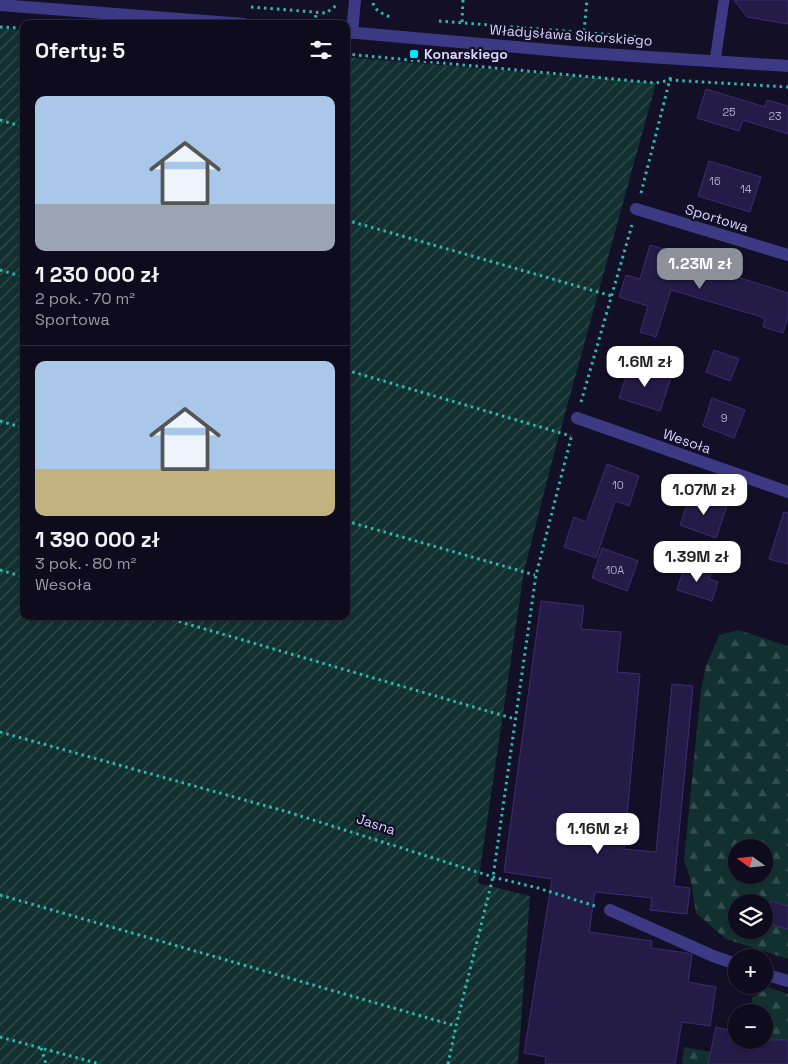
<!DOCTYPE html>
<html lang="pl">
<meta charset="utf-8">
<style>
:root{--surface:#0e0b1c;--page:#1c1929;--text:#f1f3f6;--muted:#9b9ba3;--line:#2e2b3b;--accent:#8c9099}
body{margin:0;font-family:"Space Grotesk",sans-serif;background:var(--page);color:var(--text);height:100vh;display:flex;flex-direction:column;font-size:19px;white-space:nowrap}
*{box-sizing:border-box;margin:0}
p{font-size:16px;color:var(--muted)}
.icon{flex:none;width:28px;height:28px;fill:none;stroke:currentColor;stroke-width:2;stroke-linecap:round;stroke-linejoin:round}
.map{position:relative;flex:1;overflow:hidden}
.sheet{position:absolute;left:20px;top:20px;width:330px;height:600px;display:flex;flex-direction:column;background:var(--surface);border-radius:10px;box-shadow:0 1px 4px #0004,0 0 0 1px var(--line)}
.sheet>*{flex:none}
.needle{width:32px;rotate:285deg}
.fabs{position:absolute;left:728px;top:839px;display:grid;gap:10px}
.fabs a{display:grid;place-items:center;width:45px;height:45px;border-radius:50%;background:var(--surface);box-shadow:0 1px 4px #0004,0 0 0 1px var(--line);font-size:25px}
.price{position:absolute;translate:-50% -42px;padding:0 11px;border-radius:10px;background:#fff;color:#222;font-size:16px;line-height:32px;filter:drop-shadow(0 1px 2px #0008)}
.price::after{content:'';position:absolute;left:50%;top:30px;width:15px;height:11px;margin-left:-8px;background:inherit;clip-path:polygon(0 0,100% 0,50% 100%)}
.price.current{background:var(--accent);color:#fff}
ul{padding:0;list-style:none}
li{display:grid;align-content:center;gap:10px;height:265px;padding:0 15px}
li+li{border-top:1px solid var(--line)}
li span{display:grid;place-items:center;height:155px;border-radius:10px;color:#555}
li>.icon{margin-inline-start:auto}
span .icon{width:90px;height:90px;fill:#fffc;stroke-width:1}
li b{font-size:21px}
h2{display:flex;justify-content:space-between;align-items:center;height:60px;padding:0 15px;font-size:21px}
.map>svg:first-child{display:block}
.forest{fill:url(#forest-firs);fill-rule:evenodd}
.garden{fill:url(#garden-furrows)}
.building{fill:#241b47;stroke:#3b2d73}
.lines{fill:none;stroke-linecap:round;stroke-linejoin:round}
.path{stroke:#2fb8b0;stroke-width:3;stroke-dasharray:2.5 4;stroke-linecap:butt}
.lane{stroke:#3d3a85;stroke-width:11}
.street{stroke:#3d3a85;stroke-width:12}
.poi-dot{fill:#00e5ff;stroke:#130f26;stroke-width:2}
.labels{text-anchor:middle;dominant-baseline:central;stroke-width:4.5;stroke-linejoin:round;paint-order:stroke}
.number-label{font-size:11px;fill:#aca6d1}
.street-label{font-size:14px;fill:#d9d4ff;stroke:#130f26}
.poi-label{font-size:14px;font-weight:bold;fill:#d9d4ff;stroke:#130f26;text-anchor:start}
</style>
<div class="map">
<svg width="788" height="1064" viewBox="0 0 788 1064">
<defs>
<pattern id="forest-firs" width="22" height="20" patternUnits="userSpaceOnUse" patternTransform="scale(1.25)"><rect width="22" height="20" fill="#12302f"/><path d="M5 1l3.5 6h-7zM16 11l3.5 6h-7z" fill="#344d4e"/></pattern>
<pattern id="garden-furrows" width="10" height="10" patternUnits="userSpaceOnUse" patternTransform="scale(1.25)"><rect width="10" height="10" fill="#12302f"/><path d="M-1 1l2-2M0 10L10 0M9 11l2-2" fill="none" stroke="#344d4e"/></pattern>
</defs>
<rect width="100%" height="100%" fill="#130f26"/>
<!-- forest -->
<g class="forest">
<path d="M738,630L788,646V959L726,939L696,913L691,882L684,860L701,690L706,666L719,635ZM736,848H764V875H736ZM736,902H764V930H736Z"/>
<polygon points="768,987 788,994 788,1064 682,1064 684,1047 744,1058 764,1040 764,1012 751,1012 752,998"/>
</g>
<!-- garden -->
<polygon class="garden" points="0,28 24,30 24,616 346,616 346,57 656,83 555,450 524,571 478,883 530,896 518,1064 0,1064"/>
<!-- building -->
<g class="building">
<polygon points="734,0 788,0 788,24 747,17"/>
<polygon points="706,89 765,107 767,100 788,106 788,134 743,120 739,131 697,118"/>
<polygon points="709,161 761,177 750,212 698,196"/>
<polygon points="650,245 703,261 702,266 788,293 788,317 783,333 763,327 765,318 671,290 656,337 640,332 648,306 619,297 626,275 640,279"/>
<polygon points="714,350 739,359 730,381 706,372"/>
<polygon points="630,364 671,378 660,411 619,398"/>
<polygon points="712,398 745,410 734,438 703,426"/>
<polygon points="607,464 639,476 629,506 615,501 596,558 564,547 574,517 586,522"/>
<polygon points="691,493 727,506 716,538 680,525"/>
<polygon points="784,512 788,513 788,564 769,559"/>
<polygon points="602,548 638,561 627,591 592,578"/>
<polygon points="685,565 711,573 709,579 718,582 712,601 677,590"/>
<polygon points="541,601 584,606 581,629 621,632 617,672 640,674 624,849 656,852 672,684 693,686 674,886 690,888 687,914 650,910 652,898 595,892 589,932 652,941 651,948 687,953 692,955 688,982 716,987 710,1026 682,1022 675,1064 545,1064 546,1057 524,1053 552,879 504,872"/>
<polygon points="771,901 788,906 788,929 765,923"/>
<polygon points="716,1027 736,1032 736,1040 788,1040 788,1064 708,1064"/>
</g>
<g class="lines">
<!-- path -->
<g class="path">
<path d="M373,3C375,11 383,14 390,17"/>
<polyline points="251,7 326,13 337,5"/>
<polyline points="439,21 640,37"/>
<polyline points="462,22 463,0"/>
<polyline points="315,24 316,13"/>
<polyline points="0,27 24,28"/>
<polyline points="584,31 587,0"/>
<polyline points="346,54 656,83 670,80 788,87"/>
<polyline points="0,120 24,127"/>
<polyline points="641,193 671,75"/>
<polyline points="346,220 612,296"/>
<polyline points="0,270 24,277"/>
<polyline points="346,370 571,436"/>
<polyline points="581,402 632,225"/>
<polyline points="0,421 24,428"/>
<polyline points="346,521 535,575"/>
<polyline points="0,570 24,577"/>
<polyline points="160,616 515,719"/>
<polyline points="0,732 288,812 493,877 538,888 595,906"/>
<polyline points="0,895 456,1026 493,877 536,575 572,434"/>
<polyline points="0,1037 100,1064"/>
<polyline points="41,1048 46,1064"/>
<polyline points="448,1064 456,1026"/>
</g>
<!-- lane -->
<polyline class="lane" points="715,61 724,0"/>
<!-- street -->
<g class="street">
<polyline points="0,5 244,24"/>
<polyline points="346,32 572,52 788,66"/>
<polyline points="352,33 355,0"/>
<polyline points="636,209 788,255"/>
<polyline points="577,418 788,492"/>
<polyline points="610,910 713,956 736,964"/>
<polyline points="764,974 788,981"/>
</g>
</g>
<!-- markers -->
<rect class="poi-dot" x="409" y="49" width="10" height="10" rx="2.5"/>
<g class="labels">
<!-- number labels -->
<g class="number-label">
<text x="729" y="112">25</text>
<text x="775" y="116">23</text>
<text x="715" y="181">16</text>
<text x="746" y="189">14</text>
<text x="724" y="418">9</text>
<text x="618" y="485">10</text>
<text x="615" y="570">10A</text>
</g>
<!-- street labels -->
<g class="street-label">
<text transform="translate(571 35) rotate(4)">Władysława Sikorskiego</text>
<text transform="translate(717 218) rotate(17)">Sportowa</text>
<text transform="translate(687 441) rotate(19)">Wesoła</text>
<text transform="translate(376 824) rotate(18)">Jasna</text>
</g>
<!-- poi labels -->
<g class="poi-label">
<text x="424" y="54">Konarskiego</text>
</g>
</g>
</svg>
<div class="fabs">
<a><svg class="needle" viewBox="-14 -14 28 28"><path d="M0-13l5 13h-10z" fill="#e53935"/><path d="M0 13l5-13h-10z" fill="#9b9ba3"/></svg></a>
<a><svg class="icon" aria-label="layers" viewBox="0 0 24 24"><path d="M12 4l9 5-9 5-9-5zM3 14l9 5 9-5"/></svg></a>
<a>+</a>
<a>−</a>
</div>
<b class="price current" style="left:700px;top:290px">1.23M zł</b>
<b class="price" style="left:645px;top:388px">1.6M zł</b>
<b class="price" style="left:704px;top:516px">1.07M zł</b>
<b class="price" style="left:697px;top:583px">1.39M zł</b>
<b class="price" style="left:598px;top:855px">1.16M zł</b>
<section class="sheet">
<h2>Oferty: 5<svg class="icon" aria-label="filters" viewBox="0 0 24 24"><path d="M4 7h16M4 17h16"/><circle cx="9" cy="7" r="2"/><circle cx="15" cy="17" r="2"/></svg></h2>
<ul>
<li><span style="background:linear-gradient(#a9c7e8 70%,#9aa5b1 0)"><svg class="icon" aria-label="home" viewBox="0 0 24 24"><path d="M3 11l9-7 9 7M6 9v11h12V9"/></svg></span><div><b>1 230 000 zł</b><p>2 pok. · 70 m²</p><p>Sportowa</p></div></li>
<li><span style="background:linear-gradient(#a9c7e8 70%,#c2b280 0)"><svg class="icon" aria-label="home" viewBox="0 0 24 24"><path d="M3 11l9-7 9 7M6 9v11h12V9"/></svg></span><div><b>1 390 000 zł</b><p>3 pok. · 80 m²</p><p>Wesoła</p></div></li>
</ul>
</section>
</div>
